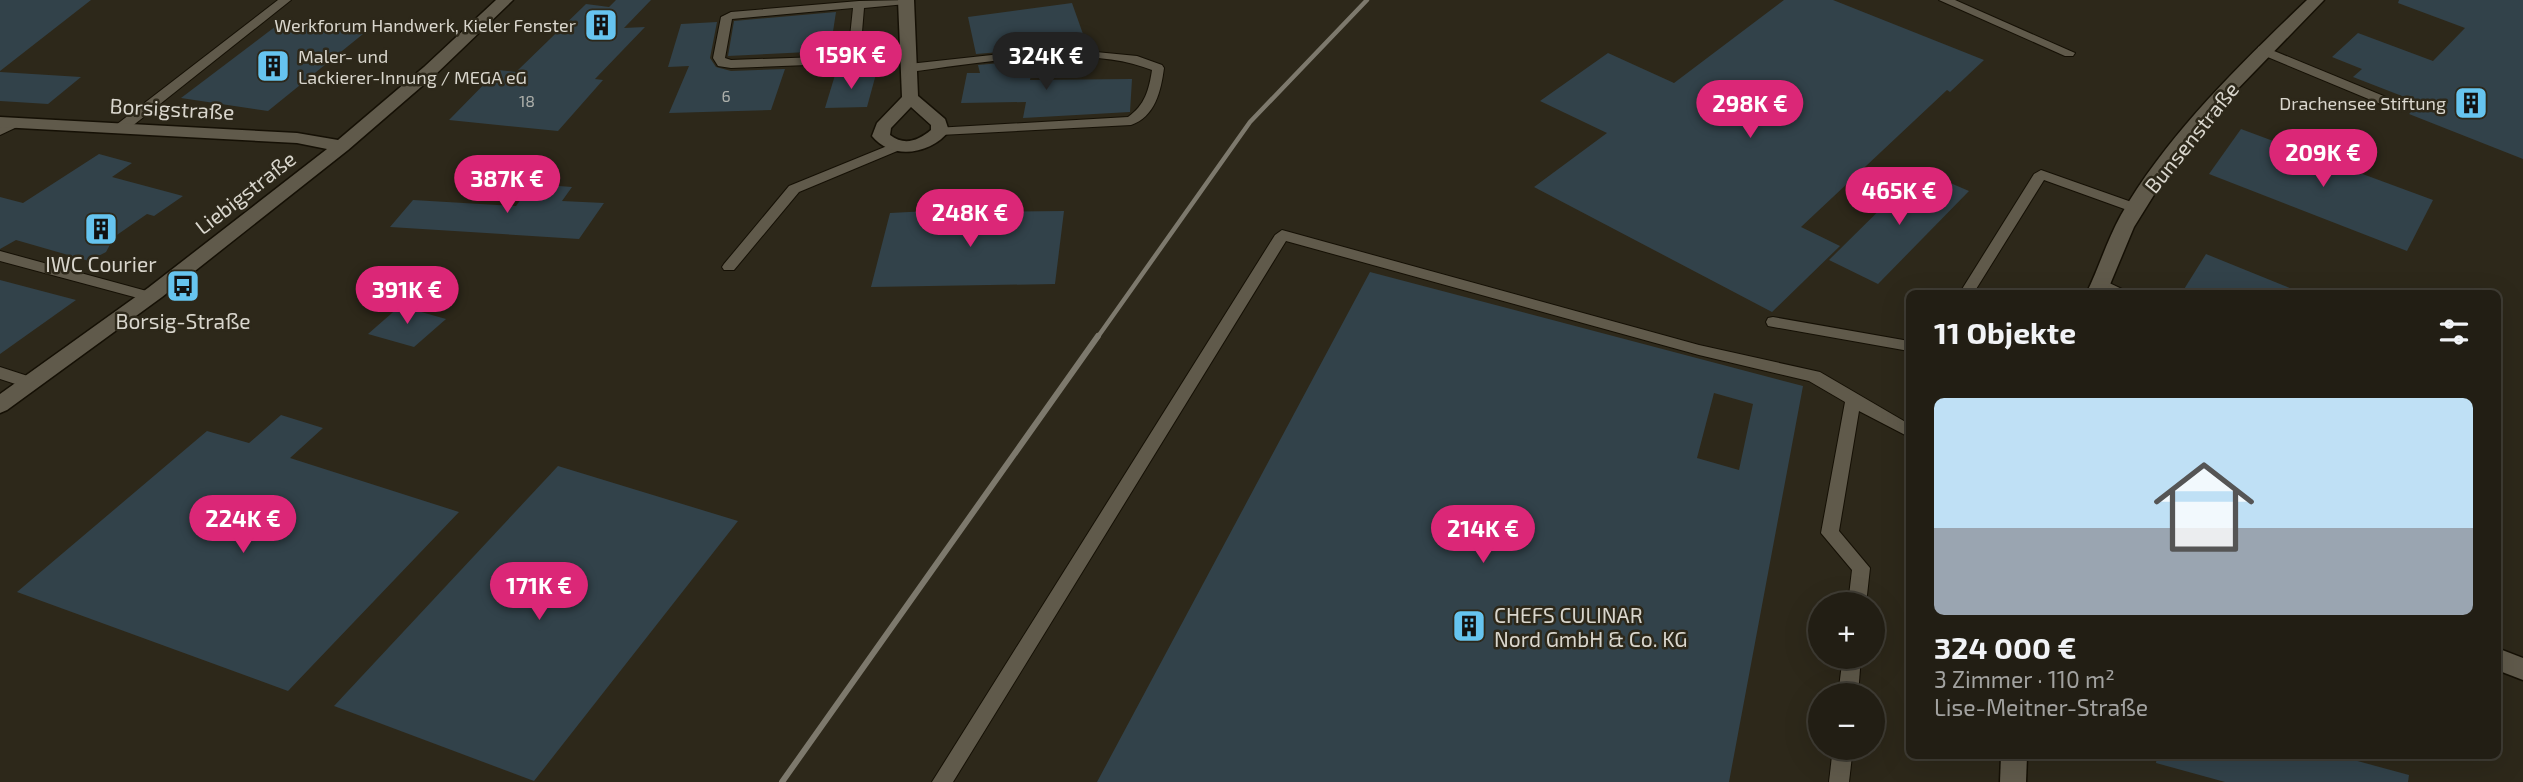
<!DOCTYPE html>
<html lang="de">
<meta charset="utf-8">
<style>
:root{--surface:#221e14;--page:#2a271d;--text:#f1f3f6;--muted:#a2a2a0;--line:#3f3c34;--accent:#db2777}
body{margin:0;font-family:"Exo 2",sans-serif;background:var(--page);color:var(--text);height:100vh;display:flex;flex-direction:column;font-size:26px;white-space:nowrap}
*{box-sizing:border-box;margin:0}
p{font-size:23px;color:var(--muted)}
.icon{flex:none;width:38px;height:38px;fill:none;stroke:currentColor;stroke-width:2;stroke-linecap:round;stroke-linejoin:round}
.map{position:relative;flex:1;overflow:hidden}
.details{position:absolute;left:1906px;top:290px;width:595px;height:469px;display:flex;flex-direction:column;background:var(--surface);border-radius:10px;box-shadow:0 7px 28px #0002,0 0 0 2px var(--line)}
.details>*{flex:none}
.buttons{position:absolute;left:1808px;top:592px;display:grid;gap:14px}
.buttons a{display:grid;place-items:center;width:77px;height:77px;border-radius:50%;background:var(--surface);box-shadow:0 7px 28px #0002,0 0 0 2px var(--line);font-size:35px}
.price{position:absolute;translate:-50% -60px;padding:0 16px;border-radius:24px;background:var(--accent);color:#fff;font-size:23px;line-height:46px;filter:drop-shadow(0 2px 4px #0008)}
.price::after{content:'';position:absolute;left:50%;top:42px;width:21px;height:16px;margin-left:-10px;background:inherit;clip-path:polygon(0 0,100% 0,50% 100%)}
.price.on{background:#222;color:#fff}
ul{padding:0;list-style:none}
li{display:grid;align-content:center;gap:14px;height:371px;padding:0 28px}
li+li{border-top:2px solid var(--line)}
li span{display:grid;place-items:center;height:217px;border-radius:10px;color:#555}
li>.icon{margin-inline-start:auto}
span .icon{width:126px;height:126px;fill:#fffc;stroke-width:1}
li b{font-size:30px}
h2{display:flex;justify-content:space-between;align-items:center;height:84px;padding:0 28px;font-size:30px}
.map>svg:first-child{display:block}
.building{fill:#32424a;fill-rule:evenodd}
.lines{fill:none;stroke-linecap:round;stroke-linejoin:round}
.lane-casing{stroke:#151005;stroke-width:2}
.street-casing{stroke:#151005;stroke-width:3}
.lane{fill:#605a4b;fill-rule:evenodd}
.street{fill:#605a4b;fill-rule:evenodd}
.rail-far1{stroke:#7d796d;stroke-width:4.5}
.rail{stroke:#7d796d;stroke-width:6}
.labels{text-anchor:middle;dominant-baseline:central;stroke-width:5;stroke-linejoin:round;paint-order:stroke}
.far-number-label{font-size:16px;fill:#afb1ac}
.far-poi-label{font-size:18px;fill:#d9d6cd;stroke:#2d281a;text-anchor:end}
.street-label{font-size:21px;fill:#d9d6cd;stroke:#2d281a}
.poi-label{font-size:21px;fill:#d9d6cd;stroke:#2d281a}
</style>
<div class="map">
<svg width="2523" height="782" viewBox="0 0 2523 782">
<rect width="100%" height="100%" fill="#2d281a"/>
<!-- building -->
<g class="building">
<polygon points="0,0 91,0 0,71"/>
<polygon points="616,0 651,0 624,28 645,27 595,79 603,80 558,131 449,120 498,70 516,72 586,4 609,7"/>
<polygon points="1784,0 1833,0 1984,60 1950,92 1947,90 1801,227 1840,246 1772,312 1534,187 1607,133 1540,101 1608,53 1674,83"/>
<polygon points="2399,0 2523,0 2523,159 2409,114 2420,103 2353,77 2362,69 2332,57 2358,33 2433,61 2465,28 2398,3"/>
<polygon points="1072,3 1083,34 1037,40 1036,49 976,54 968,17"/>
<polygon points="836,12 830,51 728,56 734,21"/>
<polygon points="717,22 710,58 716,67 731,71 785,69 771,110 669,113 689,66 668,67 681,24"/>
<polygon points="280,23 363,34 268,111 181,98"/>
<polygon points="1034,60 1030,80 1132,79 1130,112 1023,118 1026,102 961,103 967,73 980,73 978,65"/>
<polygon points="0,72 81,77 48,104 0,101"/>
<polygon points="876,74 867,107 825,108 835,75"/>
<polygon points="2241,129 2433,200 2407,251 2209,174"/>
<polygon points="99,154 132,163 112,177 183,196 154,216 147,214 114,237 106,252 89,261 16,240 0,249 0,197 23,203"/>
<polygon points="1920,170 1969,191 1878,284 1829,260"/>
<polygon points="532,184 572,187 562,201 604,203 579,239 390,227 413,200 516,206"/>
<polygon points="968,209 968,212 1064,211 1055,284 871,287 890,213"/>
<polygon points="2206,254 2302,293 2301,294 2181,294"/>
<path d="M1370,272L1803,386L1729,782H1097ZM1714,393L1753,404L1739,470L1697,458Z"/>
<polygon points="0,280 76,300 0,354"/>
<polygon points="400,306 446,319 414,347 368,334"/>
<polygon points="281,415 323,428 290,458 459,512 288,691 17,592 207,431 249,443"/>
<polygon points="558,466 738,521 534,781 334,706"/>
<polygon points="2157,756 2339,756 2409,775 2408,782 2225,782 2156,763"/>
</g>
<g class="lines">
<defs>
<g id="lane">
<polygon points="278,0 291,0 126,131 116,131 116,125"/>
<path d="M911,0L906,4L864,8L860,56L909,54L915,58L913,61L731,68L718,66L713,58L721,17L731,12L859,1ZM853,8L848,56L731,60L725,58L732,19Z"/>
<polygon points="1939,0 1955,0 2075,53 2073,56 2065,56"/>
<polygon points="2262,46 2403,104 2405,107 2403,110 2395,110 2258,53 2258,47"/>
<path d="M1075,50L1137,56L1162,65L1164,68C1161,91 1155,117 1131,125L940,135L934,131L935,128L1128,117C1145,105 1149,90 1152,70C1086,43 979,63 909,72L903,68L909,64L1001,54Z"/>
<polygon points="14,119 20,123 19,126 0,135 0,126"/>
<polygon points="897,142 902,143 902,149 799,192 734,270 724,270 722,267 724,264 789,186"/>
<polygon points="2041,170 2140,205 2142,208 2140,211 2130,211 2044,180 1973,294 1959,294 2034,174"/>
<polygon points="1282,230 1699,345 1820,372 1909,424 1909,437 1859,411 1839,531 1870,568 1866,604 1848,604 1852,570 1821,533 1845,402 1809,381 1699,355 1286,241 953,782 932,782 1275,235"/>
<polygon points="0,251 154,293 156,296 149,301 0,261"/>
<path d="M2101,279L2126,291L2128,294C2115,294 2103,295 2094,284L2096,281Z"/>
<polygon points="1773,317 1909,341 1909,351 1768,326 1766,322 1768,318"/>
<polygon points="0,367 37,379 39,383 31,389 0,379"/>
<polygon points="1843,656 1861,656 1858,695 1838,695"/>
<polygon points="1833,747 1853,747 1849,782 1829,782"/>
</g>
<g id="street">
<polygon points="496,0 513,0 436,74 348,150 162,297 7,410 0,413 0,394 148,288 327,149 297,143 0,127 0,117 297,133 338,140 424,67"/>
<path d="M898,0H914L918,96L945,119L949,131C931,154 892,161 872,136L877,123L902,97ZM911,107L931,125V130C918,141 904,146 890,135L891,128Z"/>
<path d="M2307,0H2324L2226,101L2162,182L2134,227L2106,294H2086C2099,268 2107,240 2121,215C2166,136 2241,63 2307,0Z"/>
<polygon points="2497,648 2523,658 2523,680 2497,670"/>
<polygon points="2001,756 2027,756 2026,782 2000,782"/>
</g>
</defs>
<!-- lane casing -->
<use href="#lane" class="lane-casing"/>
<!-- street casing -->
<use href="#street" class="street-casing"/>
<!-- lane -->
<use href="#lane" class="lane"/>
<!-- street -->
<use href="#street" class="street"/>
<!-- rail-far1 -->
<polyline class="rail-far1" points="1097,338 1250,122 1367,0"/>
<!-- rail -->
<polyline class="rail" points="782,782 1098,336"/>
</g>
<!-- icons -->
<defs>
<symbol id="building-square" viewBox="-11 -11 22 22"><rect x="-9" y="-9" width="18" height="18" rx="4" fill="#66c4ef" stroke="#2d281a"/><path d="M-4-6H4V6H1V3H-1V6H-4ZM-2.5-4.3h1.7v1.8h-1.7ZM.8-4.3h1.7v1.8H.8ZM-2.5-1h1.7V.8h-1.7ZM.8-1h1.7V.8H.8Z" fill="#111"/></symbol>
<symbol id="bus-square" viewBox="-11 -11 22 22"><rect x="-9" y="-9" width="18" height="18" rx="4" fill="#66c4ef" stroke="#2d281a"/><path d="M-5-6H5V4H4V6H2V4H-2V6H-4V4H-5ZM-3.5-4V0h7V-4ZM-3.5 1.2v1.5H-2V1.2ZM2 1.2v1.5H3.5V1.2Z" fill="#111"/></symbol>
</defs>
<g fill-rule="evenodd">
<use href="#building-square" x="582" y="6" width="38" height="38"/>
<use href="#building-square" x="254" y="47" width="38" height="38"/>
<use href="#building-square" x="2452" y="84" width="38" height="38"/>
<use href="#building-square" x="82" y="210" width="38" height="38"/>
<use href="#bus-square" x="164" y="267" width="38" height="38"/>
<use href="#building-square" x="1450" y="607" width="38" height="38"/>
</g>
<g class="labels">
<!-- far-number labels -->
<g class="far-number-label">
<text x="726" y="95">6</text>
<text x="527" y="100">18</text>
</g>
<!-- far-poi labels -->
<g class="far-poi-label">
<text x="576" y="25">Werkforum Handwerk, Kieler Fenster</text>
<text x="298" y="56" text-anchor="start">Maler- und<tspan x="298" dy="21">Lackierer-Innung / MEGA eG</tspan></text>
<text x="2446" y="103">Drachensee Stiftung</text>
</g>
<!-- street labels -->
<g class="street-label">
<text transform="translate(172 108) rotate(3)">Borsigstraße</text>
<text transform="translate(2191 137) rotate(-51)">Bunsenstraße</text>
<text transform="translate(245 192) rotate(-38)">Liebigstraße</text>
</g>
<!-- poi labels -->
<g class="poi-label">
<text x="101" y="263">IWC Courier</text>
<text x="183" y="320">Borsig-Straße</text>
<text x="1494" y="614" text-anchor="start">CHEFS CULINAR<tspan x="1494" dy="24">Nord GmbH &amp; Co. KG</tspan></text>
</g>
</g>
</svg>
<div class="buttons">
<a>+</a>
<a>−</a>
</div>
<b class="price" style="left:851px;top:91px">159K €</b>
<b class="price on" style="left:1046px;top:92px">324K €</b>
<b class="price" style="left:1750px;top:140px">298K €</b>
<b class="price" style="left:2323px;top:189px">209K €</b>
<b class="price" style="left:507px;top:215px">387K €</b>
<b class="price" style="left:1899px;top:227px">465K €</b>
<b class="price" style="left:970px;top:249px">248K €</b>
<b class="price" style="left:407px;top:326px">391K €</b>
<b class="price" style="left:243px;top:555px">224K €</b>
<b class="price" style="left:1483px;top:565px">214K €</b>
<b class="price" style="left:539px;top:622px">171K €</b>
<section class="details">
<h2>11 Objekte<svg class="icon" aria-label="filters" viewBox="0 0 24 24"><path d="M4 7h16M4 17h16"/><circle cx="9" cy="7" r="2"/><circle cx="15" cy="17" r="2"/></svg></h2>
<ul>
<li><span style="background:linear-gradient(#bfe0f5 60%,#9aa5b1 0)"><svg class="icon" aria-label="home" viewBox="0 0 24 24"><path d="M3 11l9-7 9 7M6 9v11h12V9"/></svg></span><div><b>324 000 €</b><p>3 Zimmer · 110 m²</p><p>Lise-Meitner-Straße</p></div></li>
</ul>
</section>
</div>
